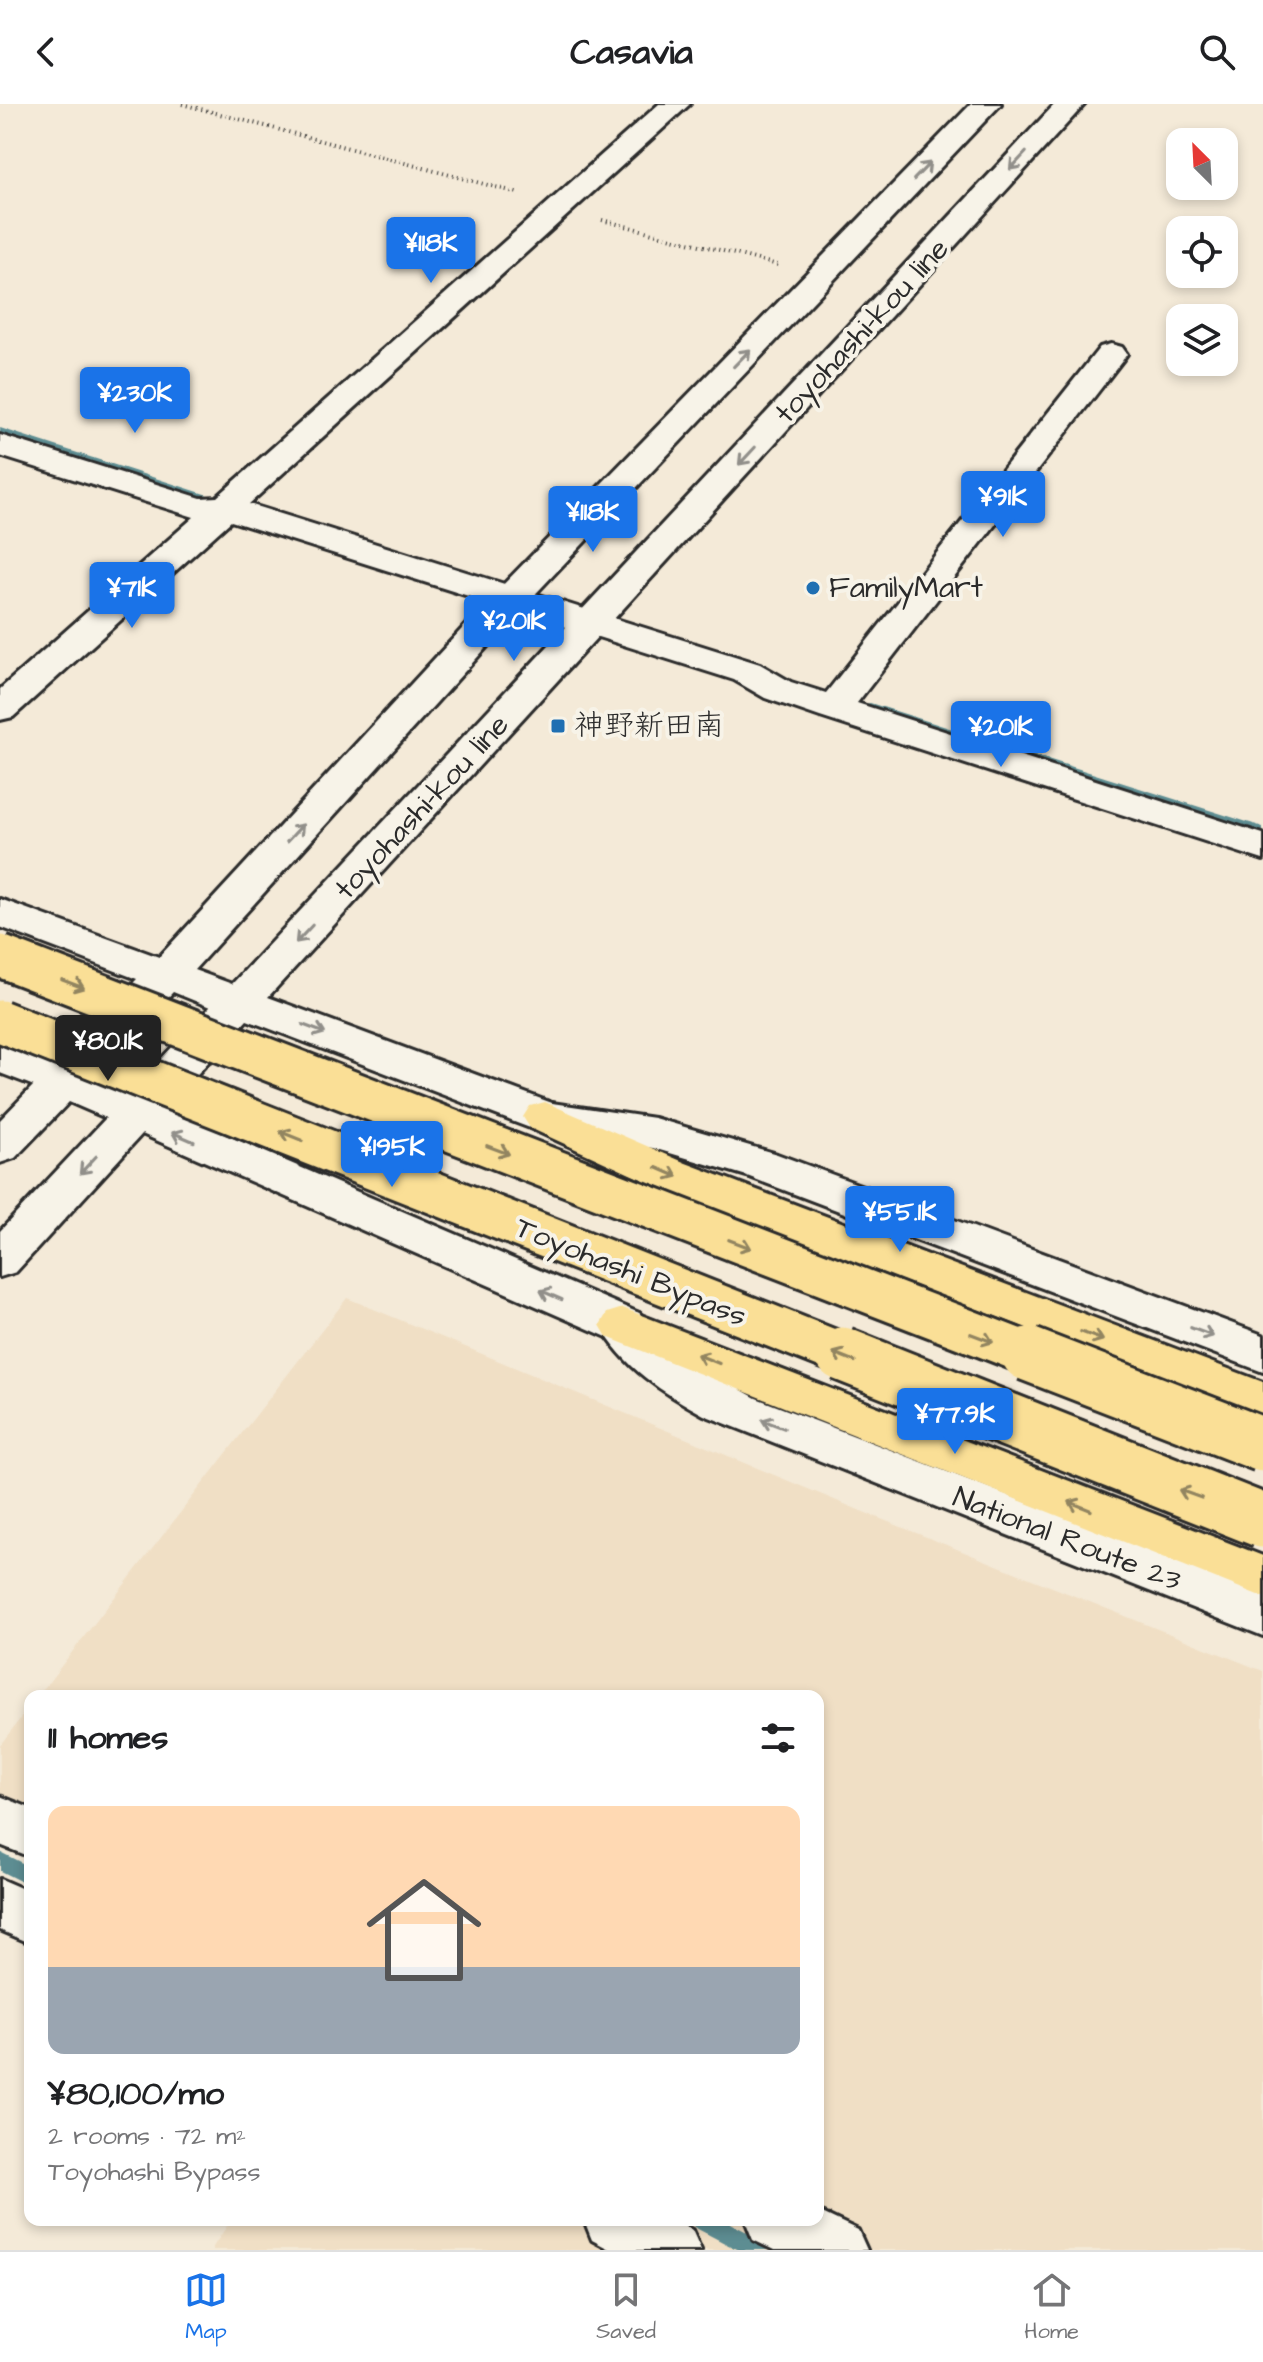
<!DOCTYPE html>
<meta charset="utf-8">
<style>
:root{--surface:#fff;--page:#f2f2f2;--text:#202124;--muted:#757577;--line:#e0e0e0;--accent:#1a73e8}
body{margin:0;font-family:"Architects Daughter","Klee One",sans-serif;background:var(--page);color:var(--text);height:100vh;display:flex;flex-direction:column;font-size:30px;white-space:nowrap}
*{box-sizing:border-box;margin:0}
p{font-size:26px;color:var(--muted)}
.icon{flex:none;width:44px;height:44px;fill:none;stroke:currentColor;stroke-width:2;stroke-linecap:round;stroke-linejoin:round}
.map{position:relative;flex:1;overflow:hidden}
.panel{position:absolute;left:24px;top:1586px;width:800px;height:536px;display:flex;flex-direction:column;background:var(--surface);border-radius:16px;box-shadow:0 4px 12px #0003}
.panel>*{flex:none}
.needle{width:52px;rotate:336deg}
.tools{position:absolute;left:1166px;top:24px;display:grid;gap:16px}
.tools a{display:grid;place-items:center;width:72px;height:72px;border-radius:16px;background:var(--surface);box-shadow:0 4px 12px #0003;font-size:40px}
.price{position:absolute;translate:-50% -68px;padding:0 18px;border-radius:8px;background:var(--accent);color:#fff;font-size:26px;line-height:52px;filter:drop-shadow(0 2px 4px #0008)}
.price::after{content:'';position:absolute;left:50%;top:48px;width:24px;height:18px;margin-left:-12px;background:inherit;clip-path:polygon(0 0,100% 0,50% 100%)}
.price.active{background:#222;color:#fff}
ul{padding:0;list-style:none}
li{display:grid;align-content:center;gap:16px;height:424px;padding:0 24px}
li span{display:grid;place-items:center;height:248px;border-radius:16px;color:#555}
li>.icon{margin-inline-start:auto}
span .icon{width:144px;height:144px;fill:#fffc;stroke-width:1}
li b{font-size:34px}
h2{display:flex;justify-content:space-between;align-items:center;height:96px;padding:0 24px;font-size:34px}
header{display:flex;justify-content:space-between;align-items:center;height:104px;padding:0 24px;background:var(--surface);font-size:36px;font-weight:700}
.menu{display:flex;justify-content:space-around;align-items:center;height:112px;border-top:2px solid var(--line);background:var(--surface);font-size:22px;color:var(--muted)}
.menu a{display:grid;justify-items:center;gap:4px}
.menu .active{color:var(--accent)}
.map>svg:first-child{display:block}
.built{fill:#f0dfc5}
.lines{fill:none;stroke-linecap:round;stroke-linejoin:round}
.stream{fill:#5d8d92;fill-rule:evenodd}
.street-casing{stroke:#2b2b2b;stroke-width:6}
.secondary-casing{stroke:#2b2b2b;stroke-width:6}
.highway-casing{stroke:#2b2b2b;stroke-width:6}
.path{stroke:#2b2b2b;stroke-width:4;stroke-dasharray:1 4;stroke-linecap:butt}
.street{fill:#f7f3e8;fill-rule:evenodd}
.secondary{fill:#f7f3e8;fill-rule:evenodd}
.highway{fill:#fadf96;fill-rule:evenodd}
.highway-bridge-far1-casing{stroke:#2b2b2b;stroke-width:47;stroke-linecap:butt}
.highway-bridge-casing{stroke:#2b2b2b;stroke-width:59;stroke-linecap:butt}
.highway-bridge-far1{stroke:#fadf96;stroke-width:41}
.highway-bridge{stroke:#fadf96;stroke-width:53}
.oneway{stroke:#918f8a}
.oneway2{stroke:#928560}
.poi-dot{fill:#1f6fb2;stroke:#f7f3e8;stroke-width:3}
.labels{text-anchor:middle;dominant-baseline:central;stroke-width:8;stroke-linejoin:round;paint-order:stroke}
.street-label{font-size:30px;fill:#2b2b2b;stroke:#f7f3e8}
.poi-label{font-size:30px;fill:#2b2b2b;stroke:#f7f3e8;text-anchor:start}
</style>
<header><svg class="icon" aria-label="back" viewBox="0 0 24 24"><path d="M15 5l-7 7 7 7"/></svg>Casavia<svg class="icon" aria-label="search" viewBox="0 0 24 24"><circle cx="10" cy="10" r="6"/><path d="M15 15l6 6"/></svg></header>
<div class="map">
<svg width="1263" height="2146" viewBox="0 0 1263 2146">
<rect width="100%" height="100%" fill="#f4ead8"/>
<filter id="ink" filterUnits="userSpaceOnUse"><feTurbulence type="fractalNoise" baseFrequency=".0125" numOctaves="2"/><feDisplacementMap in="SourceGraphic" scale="16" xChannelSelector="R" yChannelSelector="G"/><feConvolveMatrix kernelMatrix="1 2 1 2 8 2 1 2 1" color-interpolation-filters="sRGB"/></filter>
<g filter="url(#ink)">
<!-- built -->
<g class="built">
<polygon points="347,1194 866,1409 1263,1567 1263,2146 211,2146 231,2116 818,2116 818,1592 38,1592"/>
<polygon points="30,1602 30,1713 0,1697 0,1641"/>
</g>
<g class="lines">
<!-- stream -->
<g class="stream">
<polygon points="0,324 211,392 213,395 207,399 203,398 0,332"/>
<polygon points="870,599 1263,723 1263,733 865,606 865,600"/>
<polygon points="0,1748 30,1763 30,1782 0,1767"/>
<polygon points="691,2116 724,2116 768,2139 771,2146 738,2146 694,2123"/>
</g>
<defs>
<g id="street">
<polygon points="659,0 690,0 249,400 760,560 791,578 826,589 1100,243 1111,240 1122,243 1127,250 1122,257 857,599 1263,730 1263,756 820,613 765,594 734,576 231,417 13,613 0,616 0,585 194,413 0,352 0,331 201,394 217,393"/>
<polygon points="0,938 78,967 84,978 78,989 63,993 0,969"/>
<polygon points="545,998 654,1014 777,1050 1263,1231 1263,1268 747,1072 653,1044 530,1024 523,1013 530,1002"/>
<path d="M623,1204L639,1209L692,1259L756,1294L1263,1490V1532L704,1311C663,1289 623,1263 600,1221L607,1209Z"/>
<polygon points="0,1692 30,1704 30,1753 0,1741"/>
<polygon points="0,1775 30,1788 30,1839 0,1826"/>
<polygon points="818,2107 858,2126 867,2146 774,2146 753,2136 745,2116 818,2116"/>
<polygon points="584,2116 673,2116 692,2126 701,2146 611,2146 592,2136"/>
</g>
<path id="secondary" d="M971,0H1001L523,503L194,866L232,880L1055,0H1085L268,893L560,1002L567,1013L560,1024L545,1028L530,1024L247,916L165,1005L639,1209L646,1221L639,1233L623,1238L607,1233L142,1030L16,1168L0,1173V1127L106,1014L69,998L15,1054L0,1059V1016L137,875L0,823V795L159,853L497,487ZM173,888L210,903L129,989L92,973Z"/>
<g id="highway">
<polygon points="545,998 686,1059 1263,1278 1263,1315 654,1081 530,1024 523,1013 530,1002"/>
<polygon points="623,1204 1263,1452 1263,1493 607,1233 600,1221 607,1209"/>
</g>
</defs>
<!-- street casing -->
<use href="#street" class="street-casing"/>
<!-- secondary casing -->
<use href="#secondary" class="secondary-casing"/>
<!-- highway casing -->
<use href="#highway" class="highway-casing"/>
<!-- path -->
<g class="path">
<polyline points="182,0 518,89"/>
<polyline points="602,116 778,161"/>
</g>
<!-- street -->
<use href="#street" class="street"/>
<!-- secondary -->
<use href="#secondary" class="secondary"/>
<!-- highway -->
<use href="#highway" class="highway"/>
<defs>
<g id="highway-bridge-far1">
<polyline points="0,852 1034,1252"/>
<polyline points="0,917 847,1252"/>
</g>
<g id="highway-bridge">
<polyline points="842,1250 1263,1417"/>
<polyline points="1028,1250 1263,1341"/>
</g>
</defs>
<!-- highway-bridge-far1 casing -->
<use href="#highway-bridge-far1" class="highway-bridge-far1-casing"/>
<!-- highway-bridge casing -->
<use href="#highway-bridge" class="highway-bridge-casing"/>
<!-- highway-bridge-far1 -->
<use href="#highway-bridge-far1" class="highway-bridge-far1"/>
<!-- highway-bridge -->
<use href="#highway-bridge" class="highway-bridge"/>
</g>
<!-- one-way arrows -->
<defs><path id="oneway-shaft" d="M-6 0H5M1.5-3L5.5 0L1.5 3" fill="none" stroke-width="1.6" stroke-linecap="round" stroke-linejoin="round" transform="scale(2)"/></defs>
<g class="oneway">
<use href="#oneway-shaft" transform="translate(1018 57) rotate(133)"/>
<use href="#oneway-shaft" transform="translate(922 67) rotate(-46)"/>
<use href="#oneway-shaft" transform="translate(742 254) rotate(-46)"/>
<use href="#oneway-shaft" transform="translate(747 352) rotate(133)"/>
<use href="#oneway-shaft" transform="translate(295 729) rotate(-47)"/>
<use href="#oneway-shaft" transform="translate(304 830) rotate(133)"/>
<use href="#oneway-shaft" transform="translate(314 925) rotate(21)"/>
<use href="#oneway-shaft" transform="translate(183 1033) rotate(-157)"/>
<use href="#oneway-shaft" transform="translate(88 1061) rotate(133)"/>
<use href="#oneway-shaft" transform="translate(551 1191) rotate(-157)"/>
<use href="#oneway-shaft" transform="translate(1202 1228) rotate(21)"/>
<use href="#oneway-shaft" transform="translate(773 1320) rotate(-159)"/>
</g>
<g class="oneway2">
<use href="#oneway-shaft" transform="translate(73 880) rotate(21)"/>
<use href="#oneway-shaft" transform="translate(291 1032) rotate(-158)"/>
<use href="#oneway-shaft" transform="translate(498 1046) rotate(21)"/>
<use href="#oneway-shaft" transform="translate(667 1068) rotate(23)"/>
<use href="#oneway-shaft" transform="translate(740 1140) rotate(21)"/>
<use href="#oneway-shaft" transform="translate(1092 1232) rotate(21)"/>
<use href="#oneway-shaft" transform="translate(982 1234) rotate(21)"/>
<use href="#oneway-shaft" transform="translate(844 1253) rotate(-158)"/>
<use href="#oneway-shaft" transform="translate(708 1255) rotate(-158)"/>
<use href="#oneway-shaft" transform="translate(1190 1390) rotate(-160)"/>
<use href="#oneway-shaft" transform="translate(1080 1402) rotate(-158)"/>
</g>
</g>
<!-- markers -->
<g class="poi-dot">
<circle cx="813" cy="484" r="8"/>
<rect x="550" y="614" width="16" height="16" rx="4"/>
</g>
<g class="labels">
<!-- street labels -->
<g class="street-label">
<text transform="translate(862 227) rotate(-47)">toyohashi-kou line</text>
<text transform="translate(422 703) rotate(-47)">toyohashi-kou line</text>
<text transform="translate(631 1168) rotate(22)">Toyohashi Bypass</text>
<text transform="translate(1067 1435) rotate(21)">National Route 23</text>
</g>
<!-- poi labels -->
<g class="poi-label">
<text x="829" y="484">FamilyMart</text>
<text x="574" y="622">神野新田南</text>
</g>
</g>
</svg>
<div class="tools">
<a><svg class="needle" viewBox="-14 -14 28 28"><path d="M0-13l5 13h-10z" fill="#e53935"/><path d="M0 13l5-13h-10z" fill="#757577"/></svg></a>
<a><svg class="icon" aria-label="locate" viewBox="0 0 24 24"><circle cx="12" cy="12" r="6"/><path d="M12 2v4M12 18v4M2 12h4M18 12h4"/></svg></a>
<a><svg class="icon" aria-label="layers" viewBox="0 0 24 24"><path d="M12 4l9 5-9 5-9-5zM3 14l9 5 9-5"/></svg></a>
</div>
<b class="price" style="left:431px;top:181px">¥118K</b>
<b class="price" style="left:135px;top:331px">¥230K</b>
<b class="price" style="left:1003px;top:435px">¥91K</b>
<b class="price" style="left:593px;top:450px">¥118K</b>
<b class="price" style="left:132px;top:526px">¥71K</b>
<b class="price" style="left:514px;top:559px">¥201K</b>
<b class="price" style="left:1001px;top:665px">¥201K</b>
<b class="price active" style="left:108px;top:979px">¥80.1K</b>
<b class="price" style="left:392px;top:1085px">¥195K</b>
<b class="price" style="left:900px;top:1150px">¥55.1K</b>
<b class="price" style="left:955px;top:1352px">¥77.9K</b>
<section class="panel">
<h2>11 homes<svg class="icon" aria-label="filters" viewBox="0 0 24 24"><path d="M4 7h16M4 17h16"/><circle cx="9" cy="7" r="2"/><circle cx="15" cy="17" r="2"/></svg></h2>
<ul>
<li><span style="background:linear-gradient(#ffd9b3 65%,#9aa5b1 0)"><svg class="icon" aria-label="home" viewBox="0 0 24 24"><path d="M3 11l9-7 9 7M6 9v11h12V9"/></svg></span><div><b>¥80,100/mo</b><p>2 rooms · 72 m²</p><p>Toyohashi Bypass</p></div></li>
</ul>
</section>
</div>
<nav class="menu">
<a class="active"><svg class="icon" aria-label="map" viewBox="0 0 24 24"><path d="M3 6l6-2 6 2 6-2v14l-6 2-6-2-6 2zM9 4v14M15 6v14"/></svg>Map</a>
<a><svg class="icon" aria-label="saved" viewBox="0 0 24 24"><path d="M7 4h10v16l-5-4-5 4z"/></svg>Saved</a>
<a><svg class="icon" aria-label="home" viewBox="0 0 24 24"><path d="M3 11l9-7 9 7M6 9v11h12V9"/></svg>Home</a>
</nav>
